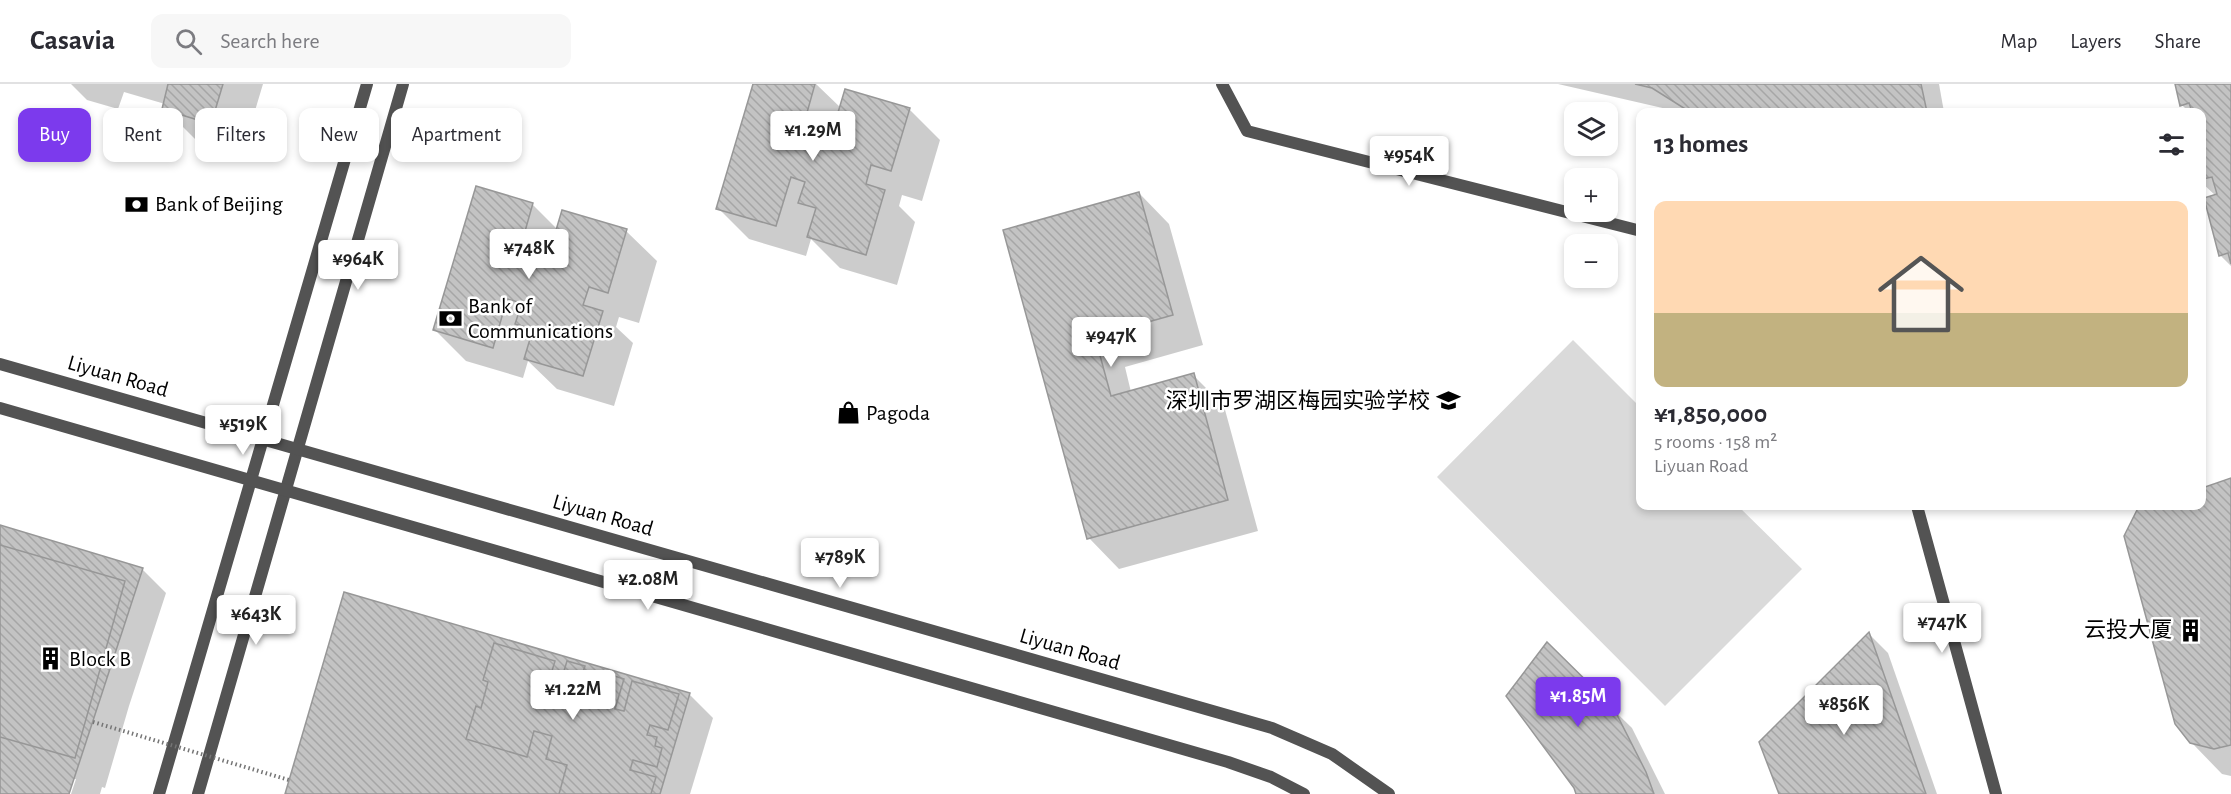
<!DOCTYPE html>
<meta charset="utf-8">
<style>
:root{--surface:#fff;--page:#f7f7f7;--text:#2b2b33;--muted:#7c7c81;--line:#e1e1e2;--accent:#7c3aed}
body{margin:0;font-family:"Alegreya Sans","Noto Sans SC",sans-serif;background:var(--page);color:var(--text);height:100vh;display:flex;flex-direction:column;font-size:22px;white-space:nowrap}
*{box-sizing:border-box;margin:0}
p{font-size:20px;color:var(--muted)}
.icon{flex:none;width:33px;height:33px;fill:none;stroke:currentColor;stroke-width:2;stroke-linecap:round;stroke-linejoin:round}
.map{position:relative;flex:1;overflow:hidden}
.sheet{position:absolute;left:1636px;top:24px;width:570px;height:402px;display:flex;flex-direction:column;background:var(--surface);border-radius:12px;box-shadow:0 3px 9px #0003}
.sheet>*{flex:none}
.guide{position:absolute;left:18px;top:24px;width:570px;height:54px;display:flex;gap:12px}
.fabs{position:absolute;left:1564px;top:18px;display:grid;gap:12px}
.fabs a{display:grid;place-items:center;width:54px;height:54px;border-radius:12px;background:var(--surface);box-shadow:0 3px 9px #0003;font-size:30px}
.price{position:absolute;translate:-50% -51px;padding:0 14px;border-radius:6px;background:#fff;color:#222;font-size:20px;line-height:39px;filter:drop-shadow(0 2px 3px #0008)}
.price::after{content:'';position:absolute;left:50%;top:36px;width:18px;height:14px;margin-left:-9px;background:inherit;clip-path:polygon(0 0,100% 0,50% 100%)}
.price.current{background:var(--accent);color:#fff}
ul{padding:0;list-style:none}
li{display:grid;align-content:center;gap:12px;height:318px;padding:0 18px}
li span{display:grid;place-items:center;height:186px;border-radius:12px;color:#555}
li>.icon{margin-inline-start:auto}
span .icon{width:108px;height:108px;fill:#fffc;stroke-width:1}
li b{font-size:26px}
h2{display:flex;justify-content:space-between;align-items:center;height:72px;padding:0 18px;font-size:26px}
.chip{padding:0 21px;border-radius:12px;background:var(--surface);box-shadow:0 3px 9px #0003;font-size:21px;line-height:54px}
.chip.current{background:var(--accent);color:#fff}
header{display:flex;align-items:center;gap:36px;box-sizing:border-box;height:84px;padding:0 30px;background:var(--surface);border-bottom:2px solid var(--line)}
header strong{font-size:28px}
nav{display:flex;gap:33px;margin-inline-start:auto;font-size:21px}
.search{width:420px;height:54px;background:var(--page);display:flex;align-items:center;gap:15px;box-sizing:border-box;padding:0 21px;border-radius:12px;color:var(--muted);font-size:22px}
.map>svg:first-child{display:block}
.grass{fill:#dadada}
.shadow{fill:#0003}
.building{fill:url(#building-back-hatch);stroke:#979797;stroke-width:1.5}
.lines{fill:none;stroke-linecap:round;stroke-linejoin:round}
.minor{stroke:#535353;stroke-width:12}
.tertiary{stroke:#535353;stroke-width:12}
.path-bridge{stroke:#757575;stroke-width:4;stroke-dasharray:1.5 3;stroke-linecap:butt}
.labels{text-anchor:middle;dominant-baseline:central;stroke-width:5;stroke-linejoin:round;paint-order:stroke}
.poi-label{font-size:22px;fill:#000;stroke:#fff;text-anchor:start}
.street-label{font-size:22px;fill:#000;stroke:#fff}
</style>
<header>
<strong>Casavia</strong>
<div class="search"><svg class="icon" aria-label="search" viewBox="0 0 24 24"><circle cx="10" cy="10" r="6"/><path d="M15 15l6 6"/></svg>Search here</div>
<nav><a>Map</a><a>Layers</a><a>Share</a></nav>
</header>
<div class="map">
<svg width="2231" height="710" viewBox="0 0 2231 710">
<defs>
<pattern id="building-back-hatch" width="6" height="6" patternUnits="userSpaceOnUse" patternTransform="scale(1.5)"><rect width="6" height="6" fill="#c3c3c3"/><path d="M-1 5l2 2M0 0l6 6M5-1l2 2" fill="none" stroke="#a6a6a6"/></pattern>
</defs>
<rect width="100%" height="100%" fill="#fff"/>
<!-- grass -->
<polygon class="grass" points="1573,256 1641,324 1641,422 1738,422 1802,485 1665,622 1437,393"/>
<!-- shadow -->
<g class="shadow">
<polygon points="71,0 263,0 242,70 195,55 164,24 165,20 124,8 118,25 87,16"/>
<polygon points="755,0 816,0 841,24 909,25 940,56 922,117 902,111 899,122 915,138 897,201 840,184 811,155 806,172 749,155 718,124"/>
<polygon points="1558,0 1939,0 1944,28 1680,28"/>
<polygon points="2176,0 2231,0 2231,182 2220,171 2216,112 2202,99 2202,28 2189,28 2182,21"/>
<polygon points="1139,109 1169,140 1203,261 1125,283 1131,308 1193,291 1224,322 1258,447 1119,485 1089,454 1005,147"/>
<polygon points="532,120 558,146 626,147 657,177 639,239 619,233 616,243 633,259 614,322 557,305 528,277 523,294 466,277 435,246"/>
<polygon points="2231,396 2231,692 2222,690 2191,658 2139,425 2151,422 2202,422 2202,405"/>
<polygon points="0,443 142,485 166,509 129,622 105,704 102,703 100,710 71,710 76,695 72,695 68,710 0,710"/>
<polygon points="345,510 689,610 713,634 690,710 287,710"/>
<polygon points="1869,550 1888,569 1937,710 1781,710 1761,659"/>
<polygon points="1547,561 1632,644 1665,710 1578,710"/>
</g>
<!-- building -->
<g class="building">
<polygon points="168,0 223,0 211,40 162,25"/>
<polygon points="753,0 815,0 803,43 831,52 845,5 910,24 891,87 871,81 866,100 885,106 866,171 807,153 816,124 798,119 805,98 791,93 776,142 716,125"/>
<polygon points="1635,0 1921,0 1927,28 1690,28 1652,4"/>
<polygon points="2175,0 2231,0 2231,180 2228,169 2219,172 2204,114 2217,110 2212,93 2202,95 2202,28 2192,28 2189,19 2180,22"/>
<polygon points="476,102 533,119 520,165 548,173 562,126 627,145 608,209 589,203 583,221 603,227 583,292 524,275 533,245 515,240 522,219 507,215 493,264 433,246"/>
<polygon points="1139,108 1173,231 1095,253 1111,312 1194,289 1228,416 1087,455 1003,146"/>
<polygon points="2231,394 2231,661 2214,665 2190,659 2175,640 2124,452 2138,424 2147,422 2202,422 2202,404"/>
<polygon points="0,441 143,484 69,710 0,710"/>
<polygon points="0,461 125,497 75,674 0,653"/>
<polygon points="344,508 690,609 660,710 285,710"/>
<polygon points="1869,548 1926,710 1779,710 1759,658"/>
<polygon points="1547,558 1613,623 1646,688 1654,710 1576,710 1574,704 1506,612"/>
<polygon points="494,559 555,577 547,603 558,607 567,577 585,582 583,588 601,594 602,588 624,595 615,625 624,627 632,597 679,610 668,646 650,641 647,651 657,653 655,662 662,664 657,683 633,676 630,686 656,693 651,710 559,710 567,681 546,675 552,652 534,647 527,673 466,655 476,622 481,624 488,598 483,596"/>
</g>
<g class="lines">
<!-- minor -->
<g class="minor">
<polyline points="1222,0 1247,47 1641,147"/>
<polyline points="1917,422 1996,710"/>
<polyline points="159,710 367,0"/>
<polyline points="198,710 403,0"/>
</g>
<!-- tertiary -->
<g class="tertiary">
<polyline points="0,280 1272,644 1332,670 1389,710"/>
<polyline points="0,324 1228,678 1271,693 1304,710"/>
</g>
<!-- path-bridge -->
<polyline class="path-bridge" points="93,638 289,696"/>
</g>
<!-- icons -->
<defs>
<symbol id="bank-bare" viewBox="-9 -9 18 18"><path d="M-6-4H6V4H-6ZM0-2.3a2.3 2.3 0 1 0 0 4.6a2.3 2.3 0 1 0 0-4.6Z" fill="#000" stroke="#fff" stroke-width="2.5" paint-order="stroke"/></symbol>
<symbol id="school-bare" viewBox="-9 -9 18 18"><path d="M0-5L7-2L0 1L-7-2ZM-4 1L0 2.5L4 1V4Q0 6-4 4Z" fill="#000" stroke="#fff" stroke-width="2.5" paint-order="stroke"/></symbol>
<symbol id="shop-bare" viewBox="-9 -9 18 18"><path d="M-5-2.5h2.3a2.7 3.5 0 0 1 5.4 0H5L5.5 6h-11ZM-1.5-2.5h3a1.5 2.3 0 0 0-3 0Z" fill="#000" stroke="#fff" stroke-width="2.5" paint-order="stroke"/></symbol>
<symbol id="building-bare" viewBox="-9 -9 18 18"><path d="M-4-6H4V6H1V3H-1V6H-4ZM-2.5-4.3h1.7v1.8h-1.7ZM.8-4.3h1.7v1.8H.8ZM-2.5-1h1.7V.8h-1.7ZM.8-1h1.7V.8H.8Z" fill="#000" stroke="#fff" stroke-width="2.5" paint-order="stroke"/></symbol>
</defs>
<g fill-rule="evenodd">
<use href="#bank-bare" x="120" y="104" width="33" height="33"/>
<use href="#bank-bare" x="434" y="218" width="33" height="33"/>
<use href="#school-bare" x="1432" y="300" width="33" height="33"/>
<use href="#shop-bare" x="832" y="312" width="33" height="33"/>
<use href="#building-bare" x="2174" y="530" width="33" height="33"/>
<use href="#building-bare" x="34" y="558" width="33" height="33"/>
</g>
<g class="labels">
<!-- poi labels -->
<g class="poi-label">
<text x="155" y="120">Bank of Beijing</text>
<text x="468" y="222">Bank of<tspan x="468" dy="25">Communications</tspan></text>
<text x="1430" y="317" text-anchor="end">深圳市罗湖区梅园实验学校</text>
<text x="866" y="329">Pagoda</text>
<text x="2172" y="546" text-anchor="end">云投大厦</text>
<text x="69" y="575">Block B</text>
</g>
<!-- street labels -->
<g class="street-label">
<text transform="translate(118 292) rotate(16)">Liyuan Road</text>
<text transform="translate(603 431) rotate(16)">Liyuan Road</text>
<text transform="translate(1070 565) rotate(16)">Liyuan Road</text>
</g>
</g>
</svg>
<div class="fabs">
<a><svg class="icon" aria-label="layers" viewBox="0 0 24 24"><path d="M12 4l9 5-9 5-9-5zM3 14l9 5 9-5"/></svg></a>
<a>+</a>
<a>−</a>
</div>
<b class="price" style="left:813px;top:78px">¥1.29M</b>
<b class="price" style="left:1409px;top:103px">¥954K</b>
<b class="price" style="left:529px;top:196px">¥748K</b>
<b class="price" style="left:358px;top:207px">¥964K</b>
<b class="price" style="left:1111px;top:284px">¥947K</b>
<b class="price" style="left:243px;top:372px">¥519K</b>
<b class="price" style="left:840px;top:505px">¥789K</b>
<b class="price" style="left:648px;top:527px">¥2.08M</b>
<b class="price" style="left:256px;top:562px">¥643K</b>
<b class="price" style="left:1942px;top:570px">¥747K</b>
<b class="price" style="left:573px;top:637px">¥1.22M</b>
<b class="price current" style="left:1578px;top:644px">¥1.85M</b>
<b class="price" style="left:1844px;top:652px">¥856K</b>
<div class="guide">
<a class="chip current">Buy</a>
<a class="chip">Rent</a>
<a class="chip">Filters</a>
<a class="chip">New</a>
<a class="chip">Apartment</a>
</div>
<section class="sheet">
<h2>13 homes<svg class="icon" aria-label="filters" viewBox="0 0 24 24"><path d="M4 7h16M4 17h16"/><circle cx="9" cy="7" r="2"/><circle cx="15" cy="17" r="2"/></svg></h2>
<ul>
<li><span style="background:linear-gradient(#ffd9b3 60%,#c2b280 0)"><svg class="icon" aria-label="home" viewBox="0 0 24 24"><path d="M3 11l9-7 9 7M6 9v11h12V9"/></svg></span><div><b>¥1,850,000</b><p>5 rooms · 158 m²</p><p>Liyuan Road</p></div></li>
</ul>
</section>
</div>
